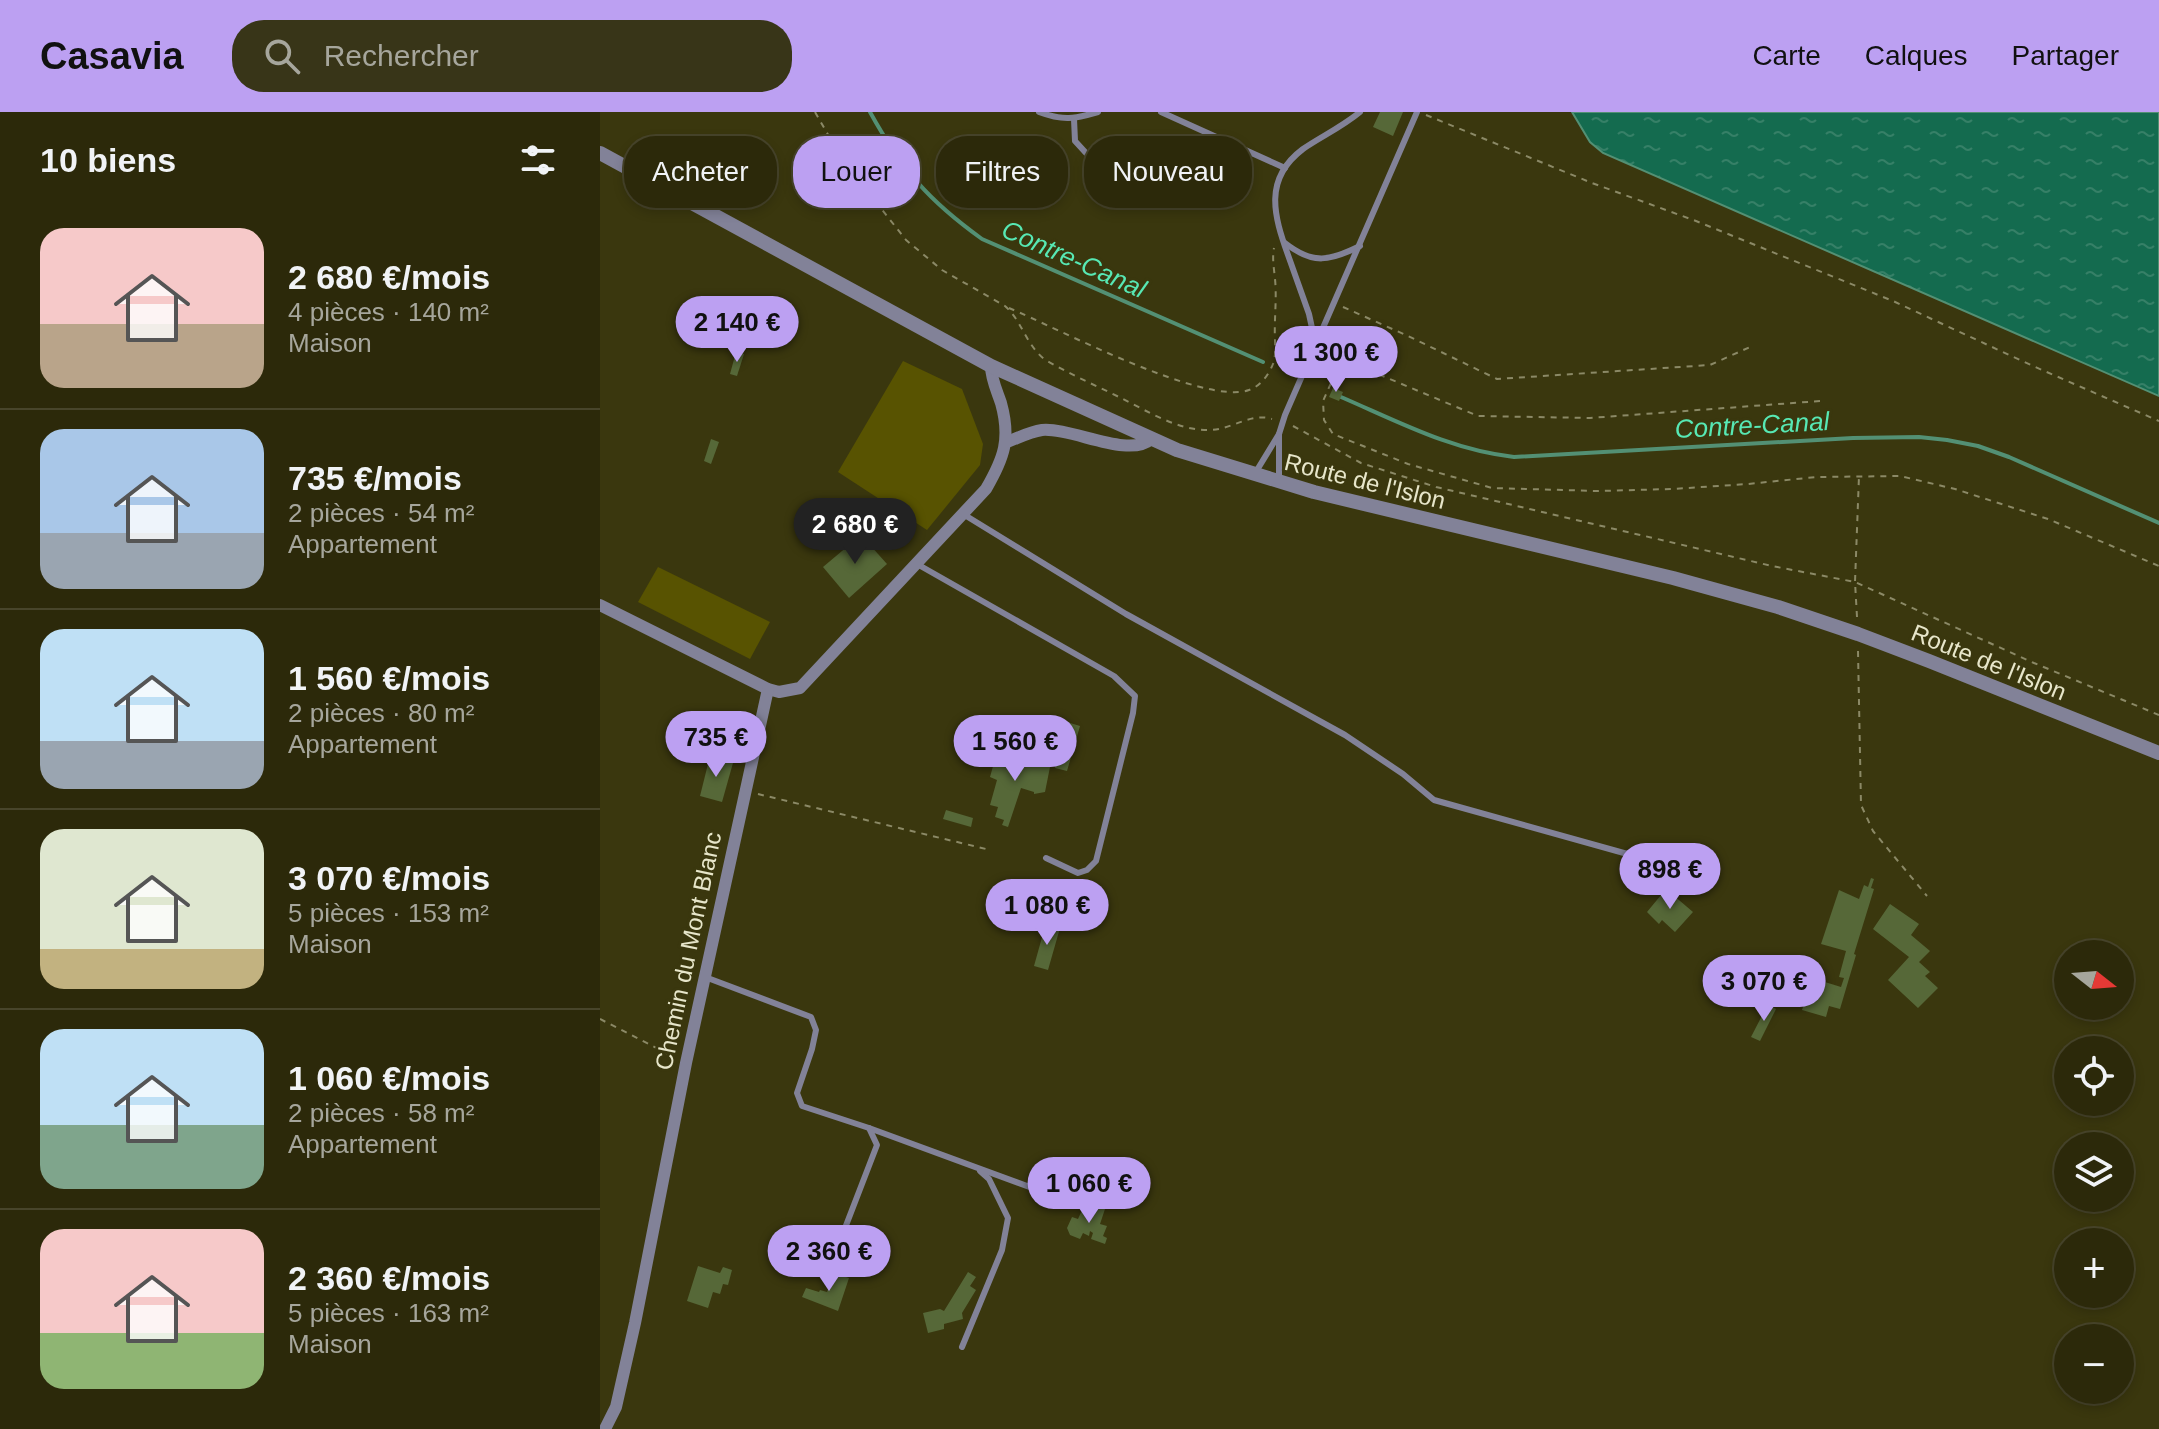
<!DOCTYPE html>
<html lang="fr">
<meta charset="utf-8">
<style>
:root{--surface:#2c290a;--page:#383518;--text:#f1f3f6;--muted:#a6a69c;--line:#48452b;--accent:#bca0f2}
body{margin:0;font-family:Arial,sans-serif;background:var(--page);color:var(--text);height:100vh;display:flex;flex-direction:column;font-size:30px;white-space:nowrap}
*{box-sizing:border-box;margin:0}
p{font-size:26px;color:var(--muted)}
.icon{flex:none;width:44px;height:44px;fill:none;stroke:currentColor;stroke-width:2;stroke-linecap:round;stroke-linejoin:round}
.map{position:relative;flex:1;overflow:hidden}
.drawer{display:flex;flex-direction:column;background:var(--surface);width:600px}
.drawer>*{flex:none}
.banner{position:absolute;left:24px;top:24px;width:760px;height:72px;display:flex;gap:16px}
.needle{width:52px;rotate:107deg}
.fabs{position:absolute;left:1454px;top:828px;display:grid;gap:16px}
.fabs a{display:grid;place-items:center;width:80px;height:80px;border-radius:50%;background:var(--surface);box-shadow:0 4px 12px #0003,0 0 0 2px var(--line);font-size:40px}
.price{position:absolute;translate:-50% -68px;padding:0 18px;border-radius:28px;background:var(--accent);color:#111;font-size:26px;line-height:52px;filter:drop-shadow(0 2px 4px #0008)}
.price::after{content:'';position:absolute;left:50%;top:48px;width:24px;height:18px;margin-left:-12px;background:inherit;clip-path:polygon(0 0,100% 0,50% 100%)}
.price.active{background:#222;color:#fff}
ul{padding:0;list-style:none}
li{display:flex;align-items:center;gap:24px;height:200px;padding:0 40px}
li+li{border-top:2px solid var(--line)}
li span{display:grid;place-items:center;flex:none;width:224px;height:160px;border-radius:24px;color:#555}
li>.icon{margin-inline-start:auto}
span .icon{width:96px;height:96px;fill:#fffc;stroke-width:1}
li b{font-size:34px}
h2{display:flex;justify-content:space-between;align-items:center;height:96px;padding:0 40px;font-size:34px}
.chip{padding:0 28px;border-radius:32px;background:var(--surface);box-shadow:0 4px 12px #0003,0 0 0 2px var(--line);font-size:28px;line-height:72px}
.chip.active{background:var(--accent);color:#111}
header{display:flex;align-items:center;gap:48px;box-sizing:border-box;height:112px;padding:0 40px;background:var(--accent);color:#111}
header strong{font-size:38px}
nav{display:flex;gap:44px;margin-inline-start:auto;font-size:28px}
.search{width:560px;height:72px;background:var(--page);display:flex;align-items:center;gap:20px;box-sizing:border-box;padding:0 28px;border-radius:32px;color:var(--muted);font-size:30px}
main{display:flex;flex:1;min-height:0}
.map>svg:first-child{display:block}
.park{fill:#585301}
.water{fill:url(#water-ripples);stroke:#539074;stroke-width:2}
.lines{fill:none;stroke-linecap:round;stroke-linejoin:round}
.stream{stroke:#539074;stroke-width:4}
.building{fill:#566838}
.path{stroke:#8b8966;stroke-width:2;stroke-dasharray:6 6;stroke-linecap:butt}
.service{stroke:#828298;stroke-width:6}
.minor{stroke:#828298;stroke-width:12}
.tertiary{stroke:#828298;stroke-width:14}
.labels{text-anchor:middle;dominant-baseline:central;stroke-width:6;stroke-linejoin:round;paint-order:stroke}
.street-label{font-size:24px;fill:#e7e6ca;stroke:#3a370e}
.water-label{font-size:26px;font-style:italic;fill:#57e8b4;stroke:#3a370e}
</style>
<header>
<strong>Casavia</strong>
<div class="search"><svg class="icon" aria-label="search" viewBox="0 0 24 24"><circle cx="10" cy="10" r="6"/><path d="M15 15l6 6"/></svg>Rechercher</div>
<nav><a>Carte</a><a>Calques</a><a>Partager</a></nav>
</header>
<main>
<section class="drawer">
<h2>10 biens<svg class="icon" aria-label="filters" viewBox="0 0 24 24"><path d="M4 7h16M4 17h16"/><circle cx="9" cy="7" r="2"/><circle cx="15" cy="17" r="2"/></svg></h2>
<ul>
<li><span style="background:linear-gradient(#f6c9c9 60%,#b9a48a 0)"><svg class="icon" aria-label="home" viewBox="0 0 24 24"><path d="M3 11l9-7 9 7M6 9v11h12V9"/></svg></span><div><b>2 680 €/mois</b><p>4 pièces · 140 m²</p><p>Maison</p></div></li>
<li><span style="background:linear-gradient(#a9c7e8 65%,#9aa5b1 0)"><svg class="icon" aria-label="home" viewBox="0 0 24 24"><path d="M3 11l9-7 9 7M6 9v11h12V9"/></svg></span><div><b>735 €/mois</b><p>2 pièces · 54 m²</p><p>Appartement</p></div></li>
<li><span style="background:linear-gradient(#bfe0f5 70%,#9aa5b1 0)"><svg class="icon" aria-label="home" viewBox="0 0 24 24"><path d="M3 11l9-7 9 7M6 9v11h12V9"/></svg></span><div><b>1 560 €/mois</b><p>2 pièces · 80 m²</p><p>Appartement</p></div></li>
<li><span style="background:linear-gradient(#dfe7d0 75%,#c2b280 0)"><svg class="icon" aria-label="home" viewBox="0 0 24 24"><path d="M3 11l9-7 9 7M6 9v11h12V9"/></svg></span><div><b>3 070 €/mois</b><p>5 pièces · 153 m²</p><p>Maison</p></div></li>
<li><span style="background:linear-gradient(#bfe0f5 60%,#7fa58c 0)"><svg class="icon" aria-label="home" viewBox="0 0 24 24"><path d="M3 11l9-7 9 7M6 9v11h12V9"/></svg></span><div><b>1 060 €/mois</b><p>2 pièces · 58 m²</p><p>Appartement</p></div></li>
<li><span style="background:linear-gradient(#f6c9c9 65%,#8fb573 0)"><svg class="icon" aria-label="home" viewBox="0 0 24 24"><path d="M3 11l9-7 9 7M6 9v11h12V9"/></svg></span><div><b>2 360 €/mois</b><p>5 pièces · 163 m²</p><p>Maison</p></div></li>
</ul>
</section>
<div class="map">
<svg width="1559" height="1317" viewBox="0 0 1559 1317">
<defs>
<pattern id="water-ripples" width="26" height="14" patternUnits="userSpaceOnUse" patternTransform="scale(2)"><rect width="26" height="14" fill="#146b4f"/><path d="M2 4q2-2 4 0t4 0M15 11q2-2 4 0t4 0" fill="none" stroke="#368067"/></pattern>
</defs>
<rect width="100%" height="100%" fill="#3a370e"/>
<!-- park -->
<g class="park">
<polygon points="303,249 362,277 383,332 380,353 327,418 238,360"/>
<polygon points="58,455 170,510 150,547 38,490"/>
</g>
<!-- water -->
<polygon class="water" points="972,0 1559,0 1559,284 1003,41 990,30"/>
<g class="lines">
<!-- stream -->
<g class="stream">
<path d="M270,0C302,58 328,88 382,127L663,250"/>
<path d="M741,285C799,310 851,338 914,345L1253,326L1319,325L1347,328L1378,334L1409,345L1559,411"/>
</g>
</g>
<!-- building -->
<g class="building">
<polygon points="780,0 803,0 793,24 773,15"/>
<polygon points="145,208 152,211 145,232 137,230"/>
<polygon points="136,240 144,242 137,264 130,262"/>
<polygon points="733,276 743,280 739,289 729,285"/>
<polygon points="111,327 119,330 111,352 104,349"/>
<polygon points="256,386 272,404 267,408 262,403 257,408 247,396"/>
<polygon points="261,423 287,452 249,486 223,455"/>
<polygon points="467,610 480,614 467,659 455,656"/>
<polygon points="397,640 450,655 445,680 434,682 434,680 421,676 408,715 402,713 404,708 395,705 398,695 390,693 397,668 390,665"/>
<polygon points="110,644 133,651 122,690 100,684"/>
<polygon points="346,698 373,706 371,715 343,707"/>
<polygon points="1271,766 1274,767 1271,776 1274,777 1254,842 1256,843 1240,897 1229,894 1226,905 1202,898 1212,866 1241,875 1244,866 1239,865 1246,839 1221,832 1239,778 1259,787 1264,773 1268,775"/>
<polygon points="1066,777 1093,800 1075,820 1062,808 1059,812 1047,800"/>
<polygon points="1290,792 1319,812 1311,823 1330,839 1319,850 1330,860 1325,864 1338,876 1318,896 1288,868 1309,845 1273,817"/>
<polygon points="446,811 460,816 448,858 434,854"/>
<polygon points="1168,892 1176,897 1160,929 1151,925"/>
<polygon points="492,1093 505,1097 500,1112 507,1114 503,1124 507,1126 505,1132 491,1127 493,1121 490,1119 489,1124 483,1121 480,1127 470,1123 467,1116 472,1105 478,1107 482,1098 489,1100"/>
<polygon points="98,1154 120,1161 123,1155 132,1158 128,1173 123,1172 120,1182 113,1180 108,1196 87,1189"/>
<polygon points="368,1160 376,1165 370,1174 376,1178 362,1201 363,1207 344,1212 344,1217 328,1221 323,1201 340,1197 344,1199"/>
<polygon points="234,1161 249,1166 238,1199 202,1185 206,1176 219,1180 220,1178 227,1180"/>
</g>
<g class="lines">
<!-- path -->
<g class="path">
<path d="M215,0L242,47L306,128L342,158L405,194C422,209 425,231 444,247C469,262 495,273 521,286C547,299 577,318 607,318C630,319 650,300 672,307"/>
<polyline points="826,3 992,71 1096,109 1293,189 1433,254 1559,309"/>
<polyline points="743,195 808,224 897,267 1110,253 1150,235"/>
<path d="M409,196C457,216 604,294 649,278C661,274 669,262 673,252C676,244 675,236 675,228C674,208 677,187 675,167C674,156 672,147 674,136"/>
<polyline points="1220,289 990,306 878,304 766,257 741,261 731,271 723,289 724,308 733,322 808,352 892,376 997,379 1072,377 1148,372 1216,365 1300,364 1355,377 1448,407 1559,454"/>
<polyline points="693,314 761,351 836,375 1172,454 1255,470 1434,551 1559,603"/>
<polyline points="1257,505 1255,470 1259,364"/>
<polyline points="1258,539 1261,693 1273,719 1327,784"/>
<polyline points="158,682 386,737"/>
<polyline points="0,907 74,945"/>
</g>
<!-- service -->
<g class="service">
<path d="M439,0C463,9 474,7 498,0"/>
<polyline points="561,0 685,56"/>
<polyline points="474,7 475,29 486,41 607,91"/>
<path d="M685,131C713,153 730,149 760,134"/>
<path d="M712,233V216L709,202C702,182 695,163 688,143C674,104 663,67 703,37C722,24 742,15 760,0"/>
<polyline points="654,363 679,322"/>
<polyline points="679,368 679,322 685,303 817,0"/>
<polyline points="363,402 526,502 745,623 803,662 834,688 1049,748"/>
<polyline points="317,452 514,564 535,584 533,601 496,749 487,758 478,761 446,746"/>
<polyline points="105,865 211,905 216,918 212,937 197,981 202,994 269,1016 457,1085"/>
<polyline points="230,1155 277,1033 269,1016"/>
<polyline points="362,1235 402,1138 408,1106 389,1067 380,1059"/>
</g>
<!-- minor -->
<g class="minor">
<path d="M407,330C418,326 429,320 442,318C471,315 529,347 551,327"/>
<path d="M0,493L168,577L179,580L200,576L386,377C404,346 411,327 401,291C397,279 391,267 391,254"/>
<polyline points="5,1317 16,1295 35,1211 86,951 168,577"/>
</g>
<!-- tertiary -->
<polyline class="tertiary" points="0,41 391,254 577,338 714,380 1073,466 1178,495 1258,522 1329,549 1559,641"/>
</g>
<g class="labels">
<!-- street labels -->
<g class="street-label">
<text transform="translate(765 369) rotate(14)">Route de l'Islon</text>
<text transform="translate(1389 550) rotate(22)">Route de l'Islon</text>
<text transform="translate(88 839) rotate(-78)">Chemin du Mont Blanc</text>
</g>
<!-- water labels -->
<g class="water-label">
<text transform="translate(474 147) rotate(24)">Contre-Canal</text>
<text transform="translate(1152 313) rotate(-3)">Contre-Canal</text>
</g>
</g>
</svg>
<div class="fabs">
<a><svg class="needle" viewBox="-14 -14 28 28"><path d="M0-13l5 13h-10z" fill="#e53935"/><path d="M0 13l5-13h-10z" fill="#a6a69c"/></svg></a>
<a><svg class="icon" aria-label="locate" viewBox="0 0 24 24"><circle cx="12" cy="12" r="6"/><path d="M12 2v4M12 18v4M2 12h4M18 12h4"/></svg></a>
<a><svg class="icon" aria-label="layers" viewBox="0 0 24 24"><path d="M12 4l9 5-9 5-9-5zM3 14l9 5 9-5"/></svg></a>
<a>+</a>
<a>−</a>
</div>
<b class="price" style="left:137px;top:252px">2 140 €</b>
<b class="price" style="left:736px;top:282px">1 300 €</b>
<b class="price active" style="left:255px;top:454px">2 680 €</b>
<b class="price" style="left:116px;top:667px">735 €</b>
<b class="price" style="left:415px;top:671px">1 560 €</b>
<b class="price" style="left:1070px;top:799px">898 €</b>
<b class="price" style="left:447px;top:835px">1 080 €</b>
<b class="price" style="left:1164px;top:911px">3 070 €</b>
<b class="price" style="left:489px;top:1113px">1 060 €</b>
<b class="price" style="left:229px;top:1181px">2 360 €</b>
<div class="banner">
<a class="chip">Acheter</a>
<a class="chip active">Louer</a>
<a class="chip">Filtres</a>
<a class="chip">Nouveau</a>
</div>
</div>
</main>
